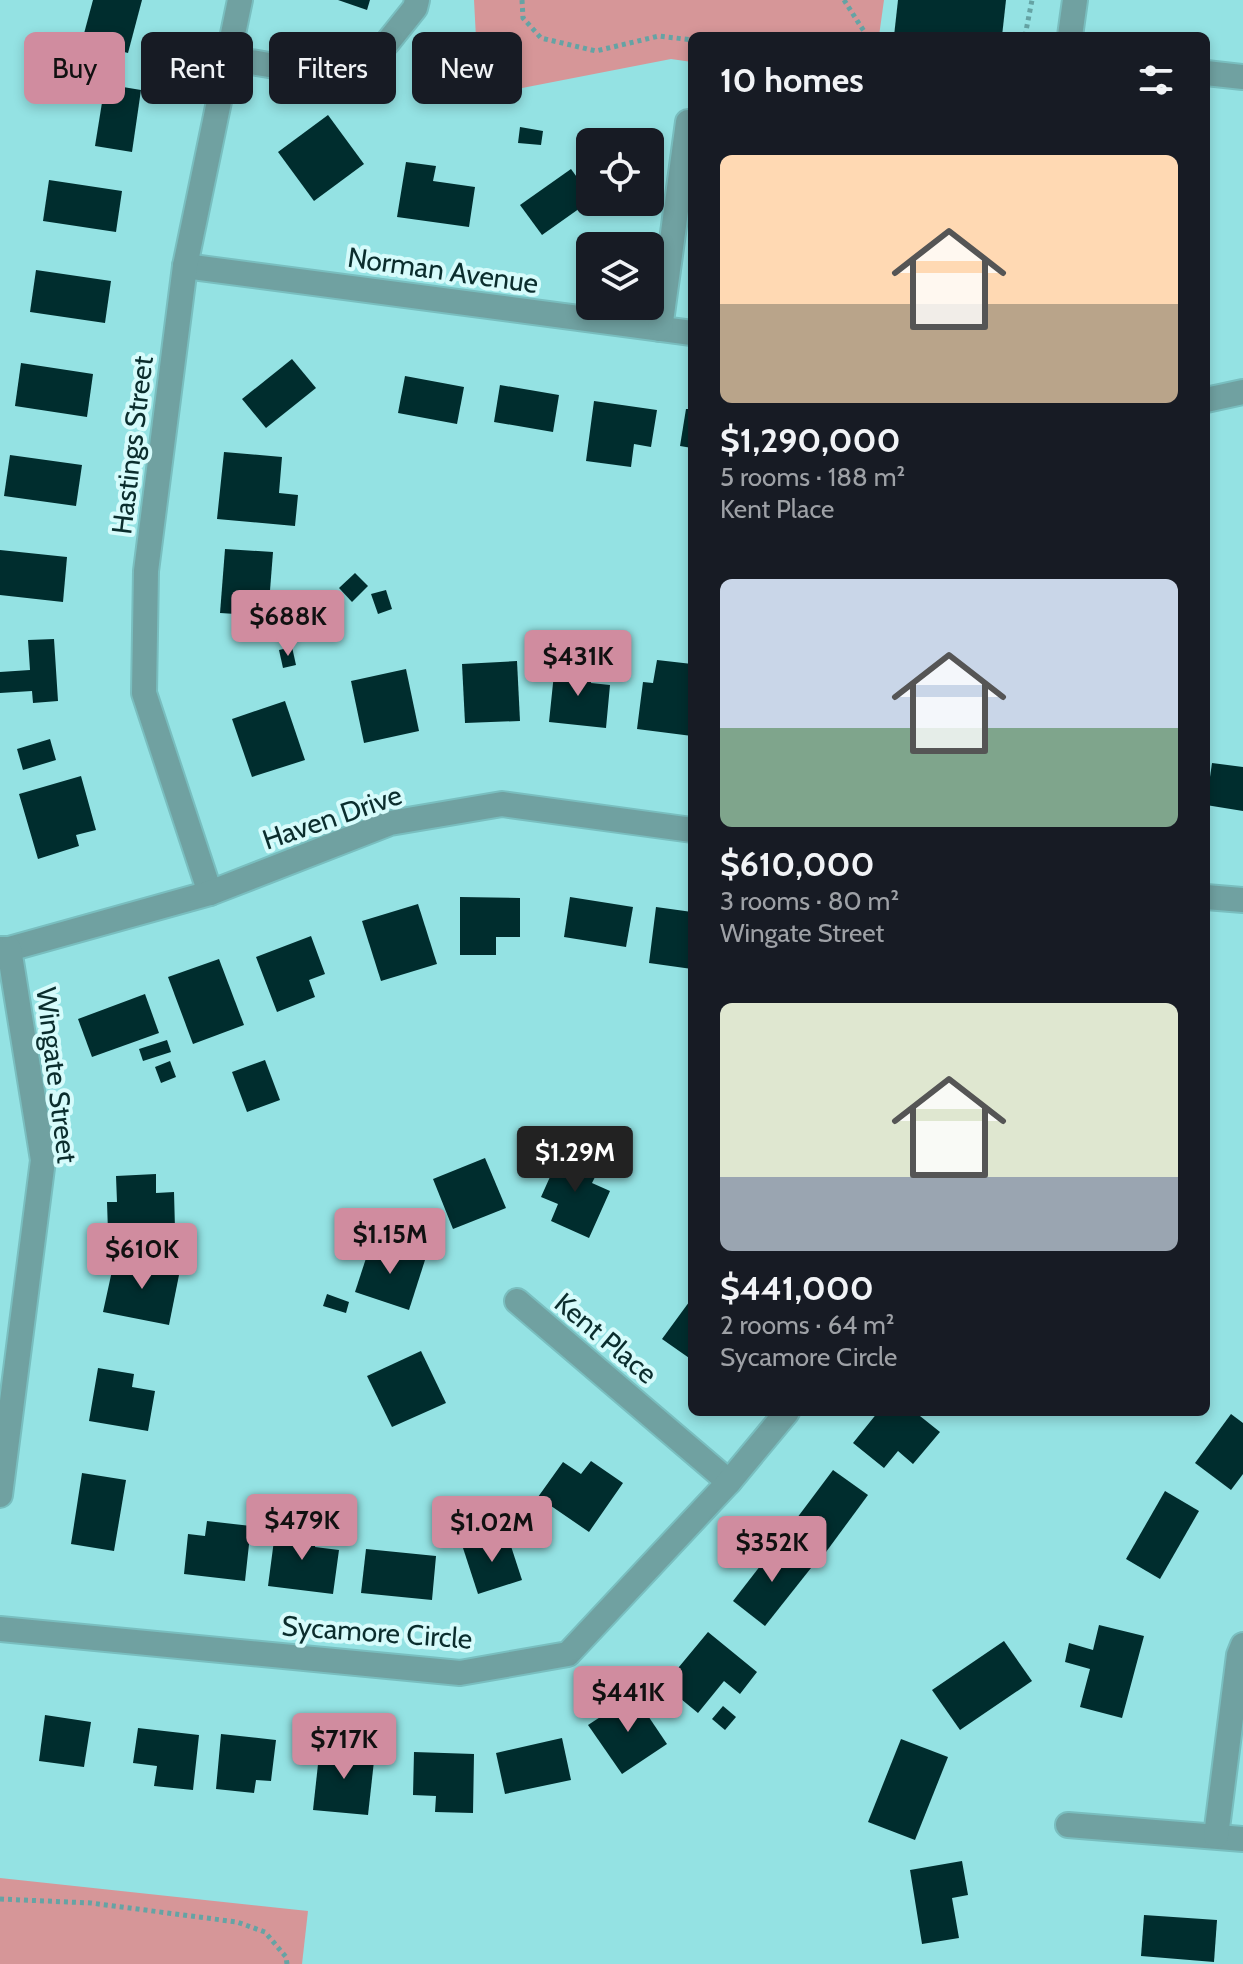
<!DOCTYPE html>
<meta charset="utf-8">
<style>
:root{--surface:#171b24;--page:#242831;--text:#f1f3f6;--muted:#9ea1a6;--accent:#d08c9f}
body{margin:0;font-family:Cabin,sans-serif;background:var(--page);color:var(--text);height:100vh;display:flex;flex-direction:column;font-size:30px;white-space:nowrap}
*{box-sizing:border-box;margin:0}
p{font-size:26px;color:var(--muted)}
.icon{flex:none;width:44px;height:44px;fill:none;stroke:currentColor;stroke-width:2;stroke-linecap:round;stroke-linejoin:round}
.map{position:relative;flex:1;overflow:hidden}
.side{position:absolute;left:688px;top:32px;width:522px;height:1384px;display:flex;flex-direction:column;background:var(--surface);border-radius:12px;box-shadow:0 4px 12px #0003}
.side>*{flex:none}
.top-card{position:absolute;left:24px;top:32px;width:544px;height:72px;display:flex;gap:16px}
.tools{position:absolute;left:576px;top:128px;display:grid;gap:16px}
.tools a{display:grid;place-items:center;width:88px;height:88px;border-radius:12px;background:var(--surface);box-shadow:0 4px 12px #0003;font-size:40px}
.price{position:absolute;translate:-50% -68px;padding:0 18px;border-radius:8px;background:var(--accent);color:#111;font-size:26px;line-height:52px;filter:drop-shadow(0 2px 4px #0008)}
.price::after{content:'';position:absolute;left:50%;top:48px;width:24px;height:18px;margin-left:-12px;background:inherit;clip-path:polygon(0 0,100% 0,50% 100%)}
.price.on{background:#222;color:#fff}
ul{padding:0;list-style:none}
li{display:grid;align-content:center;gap:16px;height:424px;padding:0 32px}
li span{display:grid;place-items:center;height:248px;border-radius:12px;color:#555}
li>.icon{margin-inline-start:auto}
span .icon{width:144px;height:144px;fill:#fffc;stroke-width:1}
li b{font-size:34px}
h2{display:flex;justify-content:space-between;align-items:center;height:96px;padding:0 32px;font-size:34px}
.pill{padding:0 28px;border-radius:12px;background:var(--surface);box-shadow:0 4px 12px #0003;font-size:28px;line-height:72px}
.pill.on{background:var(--accent);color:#111}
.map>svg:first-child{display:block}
.green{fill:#d69698}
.building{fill:#002d2e}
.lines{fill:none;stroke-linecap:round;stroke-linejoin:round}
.minor-casing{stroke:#79bebf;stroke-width:28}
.path{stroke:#65a3a4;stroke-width:5;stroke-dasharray:4 4;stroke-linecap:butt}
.minor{stroke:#70a1a1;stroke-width:24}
.labels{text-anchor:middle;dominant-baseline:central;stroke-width:8;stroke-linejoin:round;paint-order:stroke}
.street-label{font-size:28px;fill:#0b2d2d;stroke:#d6fbfb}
</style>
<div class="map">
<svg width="1243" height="1964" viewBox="0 0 1243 1964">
<rect width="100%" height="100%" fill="#94e2e3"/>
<!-- green -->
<g class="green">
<polygon points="474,0 884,0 879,36 692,36 692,62 671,59 517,89 477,57"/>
<polygon points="0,1878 308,1911 302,1964 0,1964"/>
</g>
<!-- building -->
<g class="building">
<polygon points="93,0 142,0 128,53 82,41"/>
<polygon points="338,0 370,0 367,10"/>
<polygon points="898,0 1006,0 1002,36 894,36"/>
<polygon points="105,84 141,90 132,152 95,146"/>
<polygon points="328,115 364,164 314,201 278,152"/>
<polygon points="520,127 543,131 541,145 518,143"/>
<polygon points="406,162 436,166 433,181 475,187 469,227 397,217"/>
<polygon points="571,169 590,195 590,201 542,235 520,205"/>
<polygon points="49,180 122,191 116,232 43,221"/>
<polygon points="36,270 111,281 105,323 30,312"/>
<polygon points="292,359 316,388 266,428 242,399"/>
<polygon points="21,363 93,374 87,417 15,406"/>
<polygon points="405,376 464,387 457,424 398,413"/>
<polygon points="500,385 559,395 553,432 494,422"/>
<polygon points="594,401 657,410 651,447 634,444 631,467 586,461"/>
<polygon points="686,409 692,409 692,448 680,446"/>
<polygon points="224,452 282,457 279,493 298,495 295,526 217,519"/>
<polygon points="10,455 82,465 76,506 4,496"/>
<polygon points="225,549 273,552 268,616 220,613"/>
<polygon points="0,550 67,557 63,602 0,595"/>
<polygon points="355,573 368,586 352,602 339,588"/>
<polygon points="386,590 392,609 378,614 371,594"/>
<polygon points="54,639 58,701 33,703 32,691 0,693 0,672 30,670 28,640"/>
<polygon points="292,647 296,665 283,668 279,650"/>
<polygon points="657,660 692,664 690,697 692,698 692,736 637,729 643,682 653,683"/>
<polygon points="517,661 520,721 465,723 462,664"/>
<polygon points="555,664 592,667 591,683 610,685 606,728 549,722"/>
<polygon points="406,669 419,731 364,743 351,681"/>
<polygon points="285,701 305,760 252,777 232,719"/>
<polygon points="50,739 56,760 23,770 17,749"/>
<polygon points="1212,763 1243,767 1243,811 1206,805"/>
<polygon points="81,776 96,830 76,835 79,846 38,859 19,794"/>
<polygon points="460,897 520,898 520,937 496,937 496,955 460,955"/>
<polygon points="570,897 633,907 626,947 564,937"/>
<polygon points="418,904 437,964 381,981 362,921"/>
<polygon points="656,907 692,912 692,969 649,963"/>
<polygon points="311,936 325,974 309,980 315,997 277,1012 256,957"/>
<polygon points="219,959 244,1025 193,1044 168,977"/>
<polygon points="145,994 159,1033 92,1057 78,1019"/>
<polygon points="167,1040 171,1052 143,1061 139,1049"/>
<polygon points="265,1060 280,1100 247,1112 232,1072"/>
<polygon points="170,1061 176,1077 161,1083 155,1067"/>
<polygon points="562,1150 600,1167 592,1183 610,1191 589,1238 551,1221 558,1204 541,1197"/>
<polygon points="485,1158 506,1208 453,1229 433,1179"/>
<polygon points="156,1174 156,1193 174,1192 175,1229 108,1232 107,1202 117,1202 116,1176"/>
<polygon points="371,1243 425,1260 409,1310 355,1292"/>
<polygon points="115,1257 180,1270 169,1325 103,1312"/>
<polygon points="327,1294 349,1302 346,1313 323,1306"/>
<polygon points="692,1298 692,1360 662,1339"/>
<polygon points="421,1351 446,1403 392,1427 367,1376"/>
<polygon points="98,1368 134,1374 132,1387 155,1391 148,1431 89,1421"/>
<polygon points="878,1412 915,1412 940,1432 913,1464 898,1451 884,1468 853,1443"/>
<polygon points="1231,1414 1243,1423 1243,1474 1231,1490 1195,1463"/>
<polygon points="591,1461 623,1483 589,1532 538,1497 563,1462 581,1474"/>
<polygon points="833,1470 868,1495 826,1552 791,1526"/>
<polygon points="82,1473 126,1480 114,1551 71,1544"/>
<polygon points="1165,1491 1199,1511 1160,1579 1126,1559"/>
<polygon points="207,1521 251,1526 245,1581 184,1574 188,1534 205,1536"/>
<polygon points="276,1525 317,1531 315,1547 339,1550 333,1594 268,1586"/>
<polygon points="507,1534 522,1580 478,1594 463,1548"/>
<polygon points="778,1543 811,1568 765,1626 733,1601"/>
<polygon points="366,1549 436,1556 432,1600 361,1593"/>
<polygon points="1099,1625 1144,1636 1122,1718 1080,1707 1090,1669 1065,1662 1069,1643 1093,1650"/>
<polygon points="708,1632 757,1672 740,1694 724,1681 698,1713 664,1685"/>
<polygon points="1004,1641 1032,1681 960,1730 932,1690"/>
<polygon points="634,1695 667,1744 622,1774 588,1725"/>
<polygon points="723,1706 736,1717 725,1730 712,1719"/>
<polygon points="45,1715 91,1722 84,1767 39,1761"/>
<polygon points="138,1728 199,1735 193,1790 154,1786 157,1766 133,1763"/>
<polygon points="221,1734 276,1740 271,1781 256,1780 254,1793 216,1789"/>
<polygon points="562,1738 571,1780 505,1794 496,1753"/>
<polygon points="901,1739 948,1757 915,1840 868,1822"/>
<polygon points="320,1746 375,1752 368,1815 313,1810"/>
<polygon points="414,1752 474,1754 473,1813 435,1812 436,1796 413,1795"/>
<polygon points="962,1861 968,1895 952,1898 959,1938 922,1944 910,1870"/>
<polygon points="1144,1915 1217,1920 1214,1962 1141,1956"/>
</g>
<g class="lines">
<defs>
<g id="minor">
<polyline points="1070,36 1075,0"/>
<polyline points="227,58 269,65 346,71 387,43 415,8 417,0"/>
<polyline points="1206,73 1243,77"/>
<polyline points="185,266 692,333"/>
<polyline points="660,329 688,122"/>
<polyline points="1206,400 1243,392"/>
<polyline points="210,893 144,693 146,571 185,266 240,0"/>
<polyline points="1206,897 1243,900"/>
<polyline points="0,949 9,949 210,893 390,823 502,804 692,830"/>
<polyline points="517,1301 729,1482"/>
<polyline points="0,1495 43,1160 9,949"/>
<polyline points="0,1629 460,1673 568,1654 729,1482 787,1412"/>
<polyline points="1068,1825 1243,1839"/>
<polyline points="1216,1836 1239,1655 1243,1645"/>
</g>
</defs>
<!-- minor casing -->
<use href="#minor" class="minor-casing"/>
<!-- path -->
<g class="path">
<polyline points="522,0 523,18 541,38 596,51 659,36 692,40"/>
<polyline points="844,0 867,36"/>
<polyline points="1025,36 1032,0"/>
<polyline points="0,1899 91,1903 237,1922 265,1932 286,1957 287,1964"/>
</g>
<!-- minor -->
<use href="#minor" class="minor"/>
</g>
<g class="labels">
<!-- street labels -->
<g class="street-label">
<text transform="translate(443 270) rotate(8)">Norman Avenue</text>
<text transform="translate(132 445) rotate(-83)">Hastings Street</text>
<text transform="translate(332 817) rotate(-19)">Haven Drive</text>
<text transform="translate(57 1075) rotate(83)">Wingate Street</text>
<text transform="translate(606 1338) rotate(40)">Kent Place</text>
<text transform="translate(377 1632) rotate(4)">Sycamore Circle</text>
</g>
</g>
</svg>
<div class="tools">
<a><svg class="icon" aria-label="locate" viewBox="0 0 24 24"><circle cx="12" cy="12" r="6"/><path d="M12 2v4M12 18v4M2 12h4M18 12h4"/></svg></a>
<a><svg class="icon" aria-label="layers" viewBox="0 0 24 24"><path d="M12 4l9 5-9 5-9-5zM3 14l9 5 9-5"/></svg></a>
</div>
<b class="price" style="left:288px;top:658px">$688K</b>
<b class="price" style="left:578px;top:698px">$431K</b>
<b class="price on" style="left:575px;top:1194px">$1.29M</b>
<b class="price" style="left:390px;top:1276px">$1.15M</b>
<b class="price" style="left:142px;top:1291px">$610K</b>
<b class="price" style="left:302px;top:1562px">$479K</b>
<b class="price" style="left:492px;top:1564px">$1.02M</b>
<b class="price" style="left:772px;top:1584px">$352K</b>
<b class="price" style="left:628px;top:1734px">$441K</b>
<b class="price" style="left:344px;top:1781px">$717K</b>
<div class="top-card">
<a class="pill on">Buy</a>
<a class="pill">Rent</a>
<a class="pill">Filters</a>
<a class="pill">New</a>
</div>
<section class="side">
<h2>10 homes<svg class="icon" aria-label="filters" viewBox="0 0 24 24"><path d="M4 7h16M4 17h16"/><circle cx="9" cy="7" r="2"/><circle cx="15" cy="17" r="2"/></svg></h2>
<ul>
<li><span style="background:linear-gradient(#ffd9b3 60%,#b9a48a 0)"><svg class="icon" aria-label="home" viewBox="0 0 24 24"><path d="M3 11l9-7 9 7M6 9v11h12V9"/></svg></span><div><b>$1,290,000</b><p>5 rooms · 188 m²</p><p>Kent Place</p></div></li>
<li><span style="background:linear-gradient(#c9d6e8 60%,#7fa58c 0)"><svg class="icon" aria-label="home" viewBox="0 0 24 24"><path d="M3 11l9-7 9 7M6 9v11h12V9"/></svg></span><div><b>$610,000</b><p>3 rooms · 80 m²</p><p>Wingate Street</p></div></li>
<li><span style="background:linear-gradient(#dfe7d0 70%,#9aa5b1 0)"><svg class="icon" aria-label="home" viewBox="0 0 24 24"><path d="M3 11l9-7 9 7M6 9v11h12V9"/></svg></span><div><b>$441,000</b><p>2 rooms · 64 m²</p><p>Sycamore Circle</p></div></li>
</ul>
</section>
</div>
